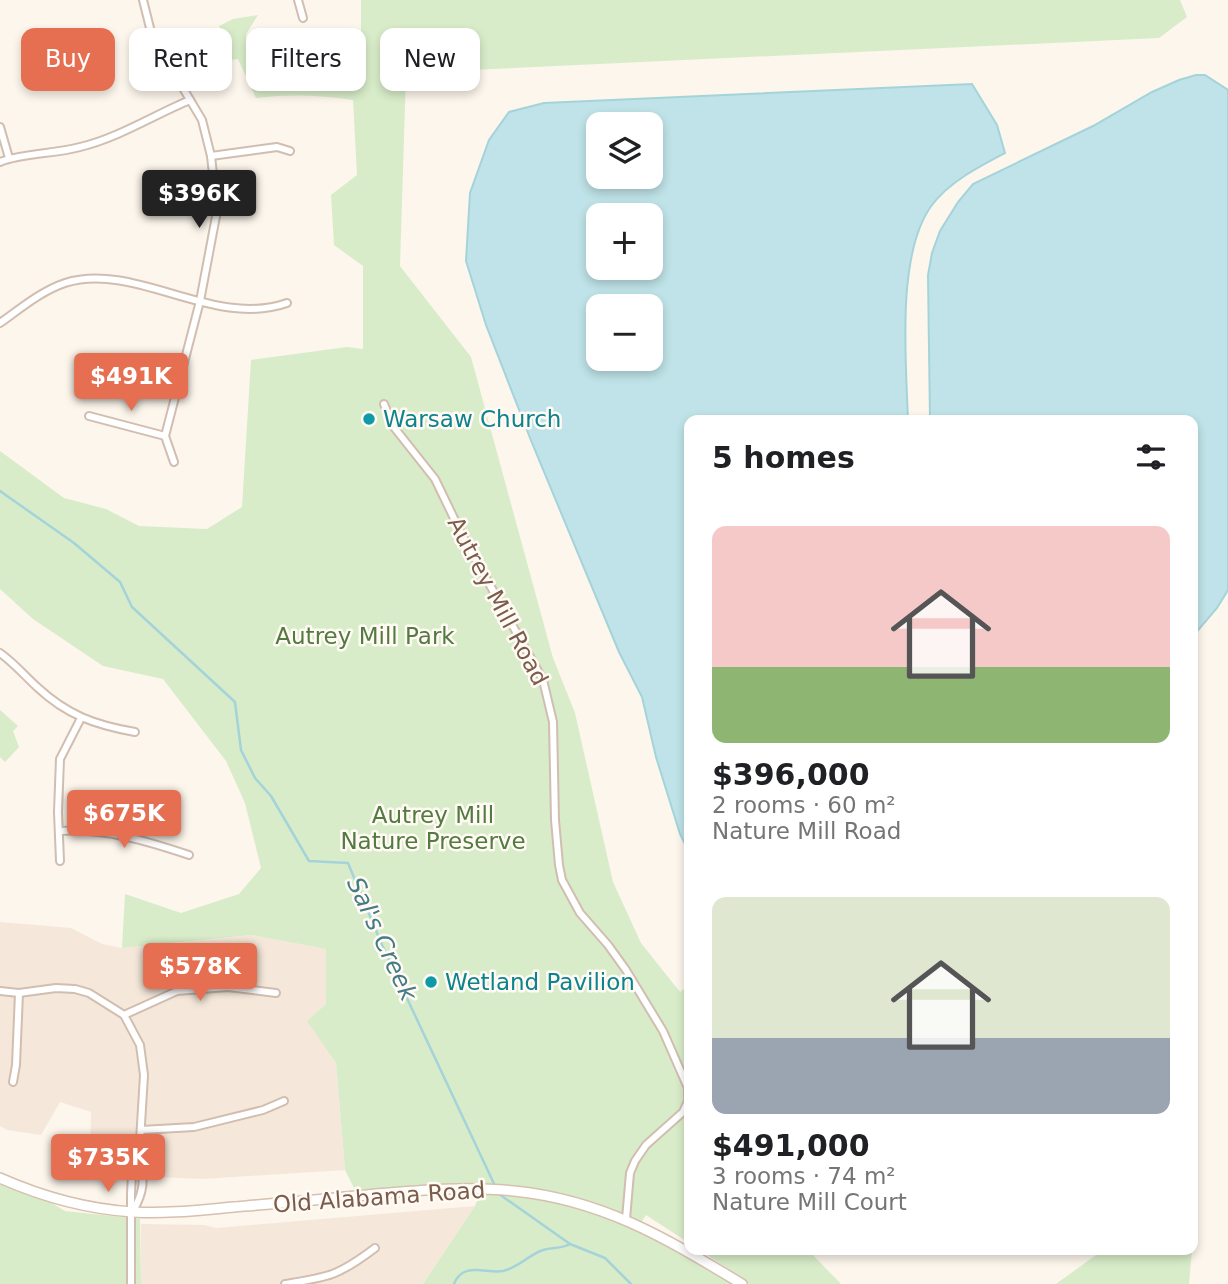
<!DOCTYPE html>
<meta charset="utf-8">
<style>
:root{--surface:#fff;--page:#f2f2f2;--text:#202124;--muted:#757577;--accent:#e76f51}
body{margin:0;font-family:"DejaVu Sans",sans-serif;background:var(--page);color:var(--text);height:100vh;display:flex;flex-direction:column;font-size:26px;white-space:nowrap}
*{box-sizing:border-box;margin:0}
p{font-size:23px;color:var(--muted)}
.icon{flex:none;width:38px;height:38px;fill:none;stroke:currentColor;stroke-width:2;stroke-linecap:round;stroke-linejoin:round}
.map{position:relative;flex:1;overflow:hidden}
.side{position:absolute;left:684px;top:415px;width:514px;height:840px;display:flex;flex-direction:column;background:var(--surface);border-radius:14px;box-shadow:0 4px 10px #0003}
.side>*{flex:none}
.guide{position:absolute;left:21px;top:28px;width:558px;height:63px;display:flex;gap:14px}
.tools{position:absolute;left:586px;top:112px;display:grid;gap:14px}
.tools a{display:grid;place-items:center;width:77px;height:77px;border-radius:14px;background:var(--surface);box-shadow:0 4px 10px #0003;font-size:35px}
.price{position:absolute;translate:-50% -60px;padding:0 16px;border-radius:7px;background:var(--accent);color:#fff;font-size:23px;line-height:46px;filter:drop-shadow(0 2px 4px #0008)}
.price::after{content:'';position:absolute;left:50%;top:42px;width:21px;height:16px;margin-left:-10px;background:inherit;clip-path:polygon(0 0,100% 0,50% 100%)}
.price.on{background:#222;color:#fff}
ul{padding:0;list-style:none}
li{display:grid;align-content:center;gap:14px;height:371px;padding:0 28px}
li span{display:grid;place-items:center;height:217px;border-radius:14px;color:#555}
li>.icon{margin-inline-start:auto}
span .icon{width:126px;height:126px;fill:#fffc;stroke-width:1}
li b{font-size:30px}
h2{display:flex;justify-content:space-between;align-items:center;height:84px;padding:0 28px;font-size:30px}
.pill{padding:0 24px;border-radius:14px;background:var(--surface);box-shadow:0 4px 10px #0003;font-size:24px;line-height:63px}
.pill.on{background:var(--accent);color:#fff}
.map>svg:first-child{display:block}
.residential{fill:#f5e8da}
.green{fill:#d8ecc9}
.water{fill:#bfe3e8;stroke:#a5d3da;stroke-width:2;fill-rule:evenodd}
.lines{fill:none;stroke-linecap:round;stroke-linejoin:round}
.stream{stroke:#a5d3da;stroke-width:2.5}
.minor-casing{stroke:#d1beb0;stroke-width:10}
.secondary-casing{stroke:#d6c0b0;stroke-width:12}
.minor{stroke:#fff;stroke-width:6}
.secondary{stroke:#fff;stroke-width:9}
.culture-dot{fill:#0f9aa8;stroke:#fffaf3;stroke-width:2.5}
.labels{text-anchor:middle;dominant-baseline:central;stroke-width:5;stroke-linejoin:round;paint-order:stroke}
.culture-label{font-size:23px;fill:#0d838f;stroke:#fffaf3;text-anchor:start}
.street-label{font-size:23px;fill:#7a5c4d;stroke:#fffaf3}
.park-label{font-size:23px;fill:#537a41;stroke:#fffaf3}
.water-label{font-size:24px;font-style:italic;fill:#437c86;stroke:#fffaf3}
</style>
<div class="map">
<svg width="1228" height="1284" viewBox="0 0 1228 1284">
<rect width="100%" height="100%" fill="#fdf6ec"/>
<!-- residential -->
<g class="residential">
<polygon points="0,922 71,928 102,944 122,948 251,935 327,949 326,1004 308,1021 336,1063 345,1170 202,1179 90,1174 91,1112 60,1102 41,1135 7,1130 0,1126"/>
<polygon points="475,1206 423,1284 141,1284 141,1224 204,1225 216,1228"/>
</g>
<!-- green -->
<g class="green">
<path d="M361,0H1180L1187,17L1159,38L406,73L400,266L471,357L553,658L575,713L613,882L641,943L680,992L689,985V1243L646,1215L640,1224L728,1269L700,1250H808L841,1284H423L475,1206L482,1188L460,1186L355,1190L345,1170L336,1063L307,1021L326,1004V949L251,935L122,948L125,894L181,913L239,894L261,868L245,803L226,761L163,679L103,666L33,619L0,589V451L64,498L106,509L139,526L207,529L242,507L251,360L347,347L363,349V266L334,245L331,195L357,175L353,100C320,95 289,94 256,98L238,59L231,60L219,26L233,19L258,15L246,34L247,55L265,70L296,83L326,69L361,38Z"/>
<polygon points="0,710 18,726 13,731 19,747 5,762 0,757"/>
<polygon points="0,1172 65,1211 140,1219 141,1284 0,1284"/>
<polygon points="1103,1250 1192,1250 1189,1284 1056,1284"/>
</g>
<!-- water -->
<g class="water">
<polygon points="1196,75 1205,75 1228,90 1228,590 1217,608 1194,635 1194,420 930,420 928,275 932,253 940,231 958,202 973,184 1093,126 1152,92 1179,80"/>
<path d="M972,84L997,125L1005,153C980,166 949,182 932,205C896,253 906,362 908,420H690L689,852L680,834L656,757L642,697L619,652L532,443L486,325L466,261L470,193L489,140L509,112L544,103ZM598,124H651V177H598ZM598,215H651V268H598ZM598,306H651V359H598Z"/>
</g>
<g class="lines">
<!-- stream -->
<g class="stream">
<polyline points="0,491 74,543 120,582 132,607 235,702 241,750 255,778 271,796 309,861 348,863 382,945 496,1188"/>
<polyline points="499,1194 570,1244 605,1258 631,1284"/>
<path d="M454,1284C463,1261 486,1274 503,1271C518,1268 530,1254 543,1250C553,1247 561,1249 570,1244"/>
</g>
<defs>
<g id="minor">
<polyline points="143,0 152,36 202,120 211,156 217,211 200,301 165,436 174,462"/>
<polyline points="298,0 303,18"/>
<polyline points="0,127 9,158"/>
<polyline points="211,156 277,147 290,151"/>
<path d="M0,162C22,153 55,154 80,147C118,138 154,115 190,100"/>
<path d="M0,323C20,309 41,291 65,283C136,261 213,329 287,303"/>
<polyline points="384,404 393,426 435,479 463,537 543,680 553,722 555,820 559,865 562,880 580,913 608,945 626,970 663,1031 688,1088 688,1101 683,1112 646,1145 635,1161 630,1173 626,1219"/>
<polyline points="89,416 165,436"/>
<path d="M0,653C14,663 24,675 37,687C67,715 95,725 135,732"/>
<path d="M60,831C105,828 147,841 189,855"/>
<polyline points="60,861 58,812 60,759 81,718"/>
<polyline points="0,991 19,993 56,988 75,989 89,993 124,1015 140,1045 144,1075 139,1157 132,1174 131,1194 131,1284"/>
<polyline points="124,1015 177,991 228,987 276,993"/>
<polyline points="13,1082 16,1065 19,993"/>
<polyline points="141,1130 194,1127 263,1110 284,1101"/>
<path d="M133,1211C144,1192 145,1180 139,1158"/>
<path d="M285,1284C329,1277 338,1276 375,1248"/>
</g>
<path id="secondary" d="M0,1178C43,1197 86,1209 133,1212C167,1214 200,1210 234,1207C281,1203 329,1199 376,1194C422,1190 468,1186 514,1191C604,1200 667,1239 742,1284"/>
</defs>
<!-- minor casing -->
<use href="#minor" class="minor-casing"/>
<!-- secondary casing -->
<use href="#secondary" class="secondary-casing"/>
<!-- minor -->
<use href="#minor" class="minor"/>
<!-- secondary -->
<use href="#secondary" class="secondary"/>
</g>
<!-- markers -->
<g class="culture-dot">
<circle cx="369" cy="419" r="7"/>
<circle cx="431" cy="982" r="7"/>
</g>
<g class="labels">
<!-- culture labels -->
<g class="culture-label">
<text x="383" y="419">Warsaw Church</text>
<text x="445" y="982">Wetland Pavilion</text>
</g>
<!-- street labels -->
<g class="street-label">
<text transform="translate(498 601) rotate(62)">Autrey Mill Road</text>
<text transform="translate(379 1197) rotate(-4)">Old Alabama Road</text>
</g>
<!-- park labels -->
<g class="park-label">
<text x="365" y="636">Autrey Mill Park</text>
<text x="433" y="815">Autrey Mill<tspan x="433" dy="26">Nature Preserve</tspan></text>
</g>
<!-- water labels -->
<g class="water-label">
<text transform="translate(382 939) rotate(65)">Sal's Creek</text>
</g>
</g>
</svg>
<div class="tools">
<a><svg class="icon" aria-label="layers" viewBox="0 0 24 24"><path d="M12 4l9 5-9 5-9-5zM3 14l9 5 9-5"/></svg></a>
<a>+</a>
<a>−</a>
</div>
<b class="price on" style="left:199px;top:230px">$396K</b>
<b class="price" style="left:131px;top:413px">$491K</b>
<b class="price" style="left:124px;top:850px">$675K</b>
<b class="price" style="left:200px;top:1003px">$578K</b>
<b class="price" style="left:108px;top:1194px">$735K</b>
<div class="guide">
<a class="pill on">Buy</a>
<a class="pill">Rent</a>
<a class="pill">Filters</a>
<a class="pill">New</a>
</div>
<section class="side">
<h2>5 homes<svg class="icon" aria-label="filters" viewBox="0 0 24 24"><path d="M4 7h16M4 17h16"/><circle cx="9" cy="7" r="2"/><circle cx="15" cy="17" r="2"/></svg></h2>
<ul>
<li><span style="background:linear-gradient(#f6c9c9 65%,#8fb573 0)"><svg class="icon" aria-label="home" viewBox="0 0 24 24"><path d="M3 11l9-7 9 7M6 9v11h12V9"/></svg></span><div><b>$396,000</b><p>2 rooms · 60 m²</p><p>Nature Mill Road</p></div></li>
<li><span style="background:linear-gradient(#dfe7d0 65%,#9aa5b1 0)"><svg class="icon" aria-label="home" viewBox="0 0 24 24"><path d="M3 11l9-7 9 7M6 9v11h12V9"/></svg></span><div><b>$491,000</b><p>3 rooms · 74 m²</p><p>Nature Mill Court</p></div></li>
</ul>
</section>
</div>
